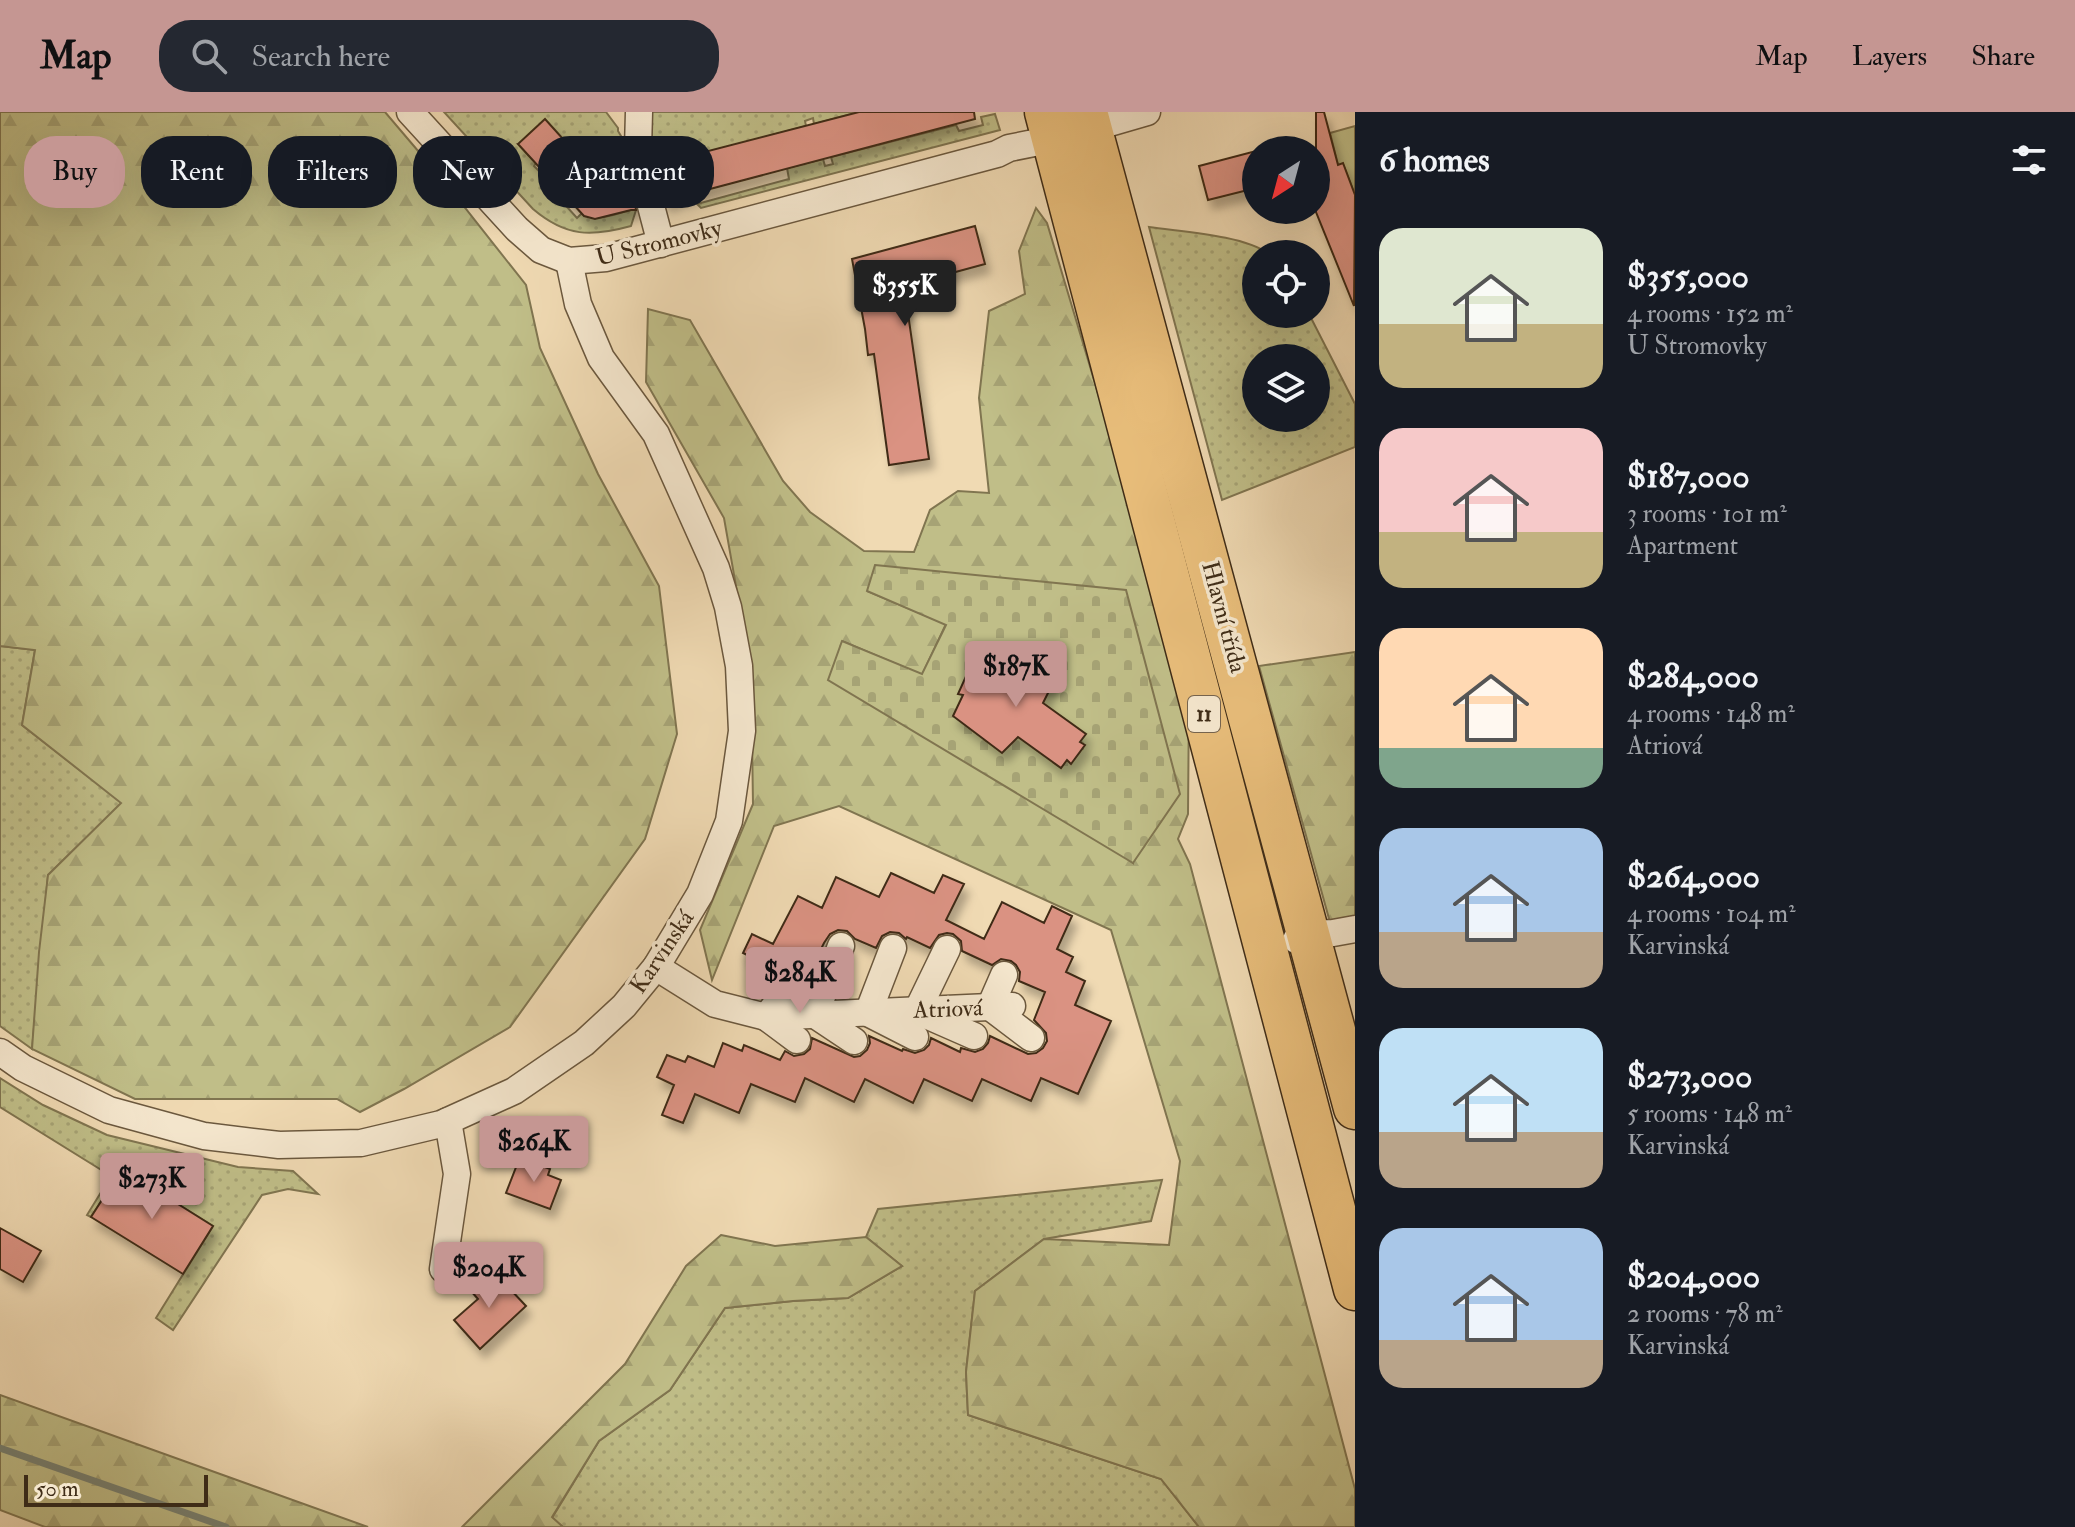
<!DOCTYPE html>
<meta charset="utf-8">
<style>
:root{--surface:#171b24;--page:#242831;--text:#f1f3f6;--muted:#9ea1a6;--accent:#c59692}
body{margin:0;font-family:"IM FELL Double Pica",serif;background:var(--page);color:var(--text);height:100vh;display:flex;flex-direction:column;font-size:30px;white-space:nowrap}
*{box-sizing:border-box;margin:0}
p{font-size:26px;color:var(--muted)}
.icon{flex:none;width:44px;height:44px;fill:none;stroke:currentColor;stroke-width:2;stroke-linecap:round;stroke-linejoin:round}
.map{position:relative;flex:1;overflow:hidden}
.panel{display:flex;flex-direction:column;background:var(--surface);width:720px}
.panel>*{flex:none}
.top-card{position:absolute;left:24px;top:24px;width:760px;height:72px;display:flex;gap:16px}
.needle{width:52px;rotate:216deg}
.tools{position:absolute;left:1242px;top:24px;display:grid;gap:16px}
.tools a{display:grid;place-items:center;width:88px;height:88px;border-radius:50%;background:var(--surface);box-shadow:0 8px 32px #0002;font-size:40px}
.scale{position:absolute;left:24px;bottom:20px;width:184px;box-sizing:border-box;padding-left:8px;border:4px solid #3f2c17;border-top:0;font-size:22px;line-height:28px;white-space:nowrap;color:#3f2c17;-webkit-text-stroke:6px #f5e7ce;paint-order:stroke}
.price{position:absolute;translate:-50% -68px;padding:0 18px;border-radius:8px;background:var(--accent);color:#111;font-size:26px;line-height:52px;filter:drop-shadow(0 2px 4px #0008)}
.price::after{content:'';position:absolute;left:50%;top:48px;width:24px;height:18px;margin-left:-12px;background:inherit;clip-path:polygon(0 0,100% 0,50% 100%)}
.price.selected{background:#222;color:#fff}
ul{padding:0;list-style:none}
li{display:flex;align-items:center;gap:24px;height:200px;padding:0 24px}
li span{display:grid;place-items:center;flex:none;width:224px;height:160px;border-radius:24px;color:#555}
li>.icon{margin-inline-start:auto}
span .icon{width:96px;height:96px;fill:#fffc;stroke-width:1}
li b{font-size:34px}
h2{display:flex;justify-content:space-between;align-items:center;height:96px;padding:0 24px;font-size:34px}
.tag{padding:0 28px;border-radius:32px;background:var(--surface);box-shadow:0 8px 32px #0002;font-size:28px;line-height:72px}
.tag.selected{background:var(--accent);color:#111}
header{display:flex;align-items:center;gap:48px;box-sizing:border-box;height:112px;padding:0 40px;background:var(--accent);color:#111}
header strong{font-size:38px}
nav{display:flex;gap:44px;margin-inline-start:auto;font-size:28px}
.search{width:560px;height:72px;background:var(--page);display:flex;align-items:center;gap:20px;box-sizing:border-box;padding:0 28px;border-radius:32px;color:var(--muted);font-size:30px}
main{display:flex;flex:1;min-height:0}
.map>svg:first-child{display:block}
.grass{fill:url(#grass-dots);stroke:#807550;stroke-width:2;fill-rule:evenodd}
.forest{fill:url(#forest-firs);stroke:#807550;stroke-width:2;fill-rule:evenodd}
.cemetery{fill:url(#cemetery-stones);stroke:#807550;stroke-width:2}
.garden{fill:#c0be88;stroke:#807550;stroke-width:2}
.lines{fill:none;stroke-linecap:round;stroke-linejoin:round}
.stream{stroke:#768173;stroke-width:7}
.building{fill:#da9282;stroke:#3f2c17;stroke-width:2;filter:url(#shadow)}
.street-tunnel{stroke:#cdb794;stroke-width:26;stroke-dasharray:26 13;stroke-linecap:butt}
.street-casing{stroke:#6b583e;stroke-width:29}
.primary-casing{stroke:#3f2c17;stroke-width:45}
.street{stroke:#f5e7ce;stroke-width:26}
.primary{stroke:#e8bd7a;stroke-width:42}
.labels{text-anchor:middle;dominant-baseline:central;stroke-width:7;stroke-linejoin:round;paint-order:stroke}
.shield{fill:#f5e7ce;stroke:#76644e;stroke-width:2}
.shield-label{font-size:22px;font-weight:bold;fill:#3f2c17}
.street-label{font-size:24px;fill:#3f2c17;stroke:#f5e7ce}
</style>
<header>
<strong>Map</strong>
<div class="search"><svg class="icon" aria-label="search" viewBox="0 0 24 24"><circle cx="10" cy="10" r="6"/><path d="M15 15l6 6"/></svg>Search here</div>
<nav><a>Map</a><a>Layers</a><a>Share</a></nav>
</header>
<main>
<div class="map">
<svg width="1355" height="1415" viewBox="0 0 1355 1415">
<defs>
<pattern id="grass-dots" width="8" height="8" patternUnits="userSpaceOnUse" patternTransform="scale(2)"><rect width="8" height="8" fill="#c0be88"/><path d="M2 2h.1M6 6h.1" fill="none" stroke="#a6a375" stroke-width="1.8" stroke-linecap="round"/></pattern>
<pattern id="forest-firs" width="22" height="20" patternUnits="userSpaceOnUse" patternTransform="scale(2)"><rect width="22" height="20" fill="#c0be88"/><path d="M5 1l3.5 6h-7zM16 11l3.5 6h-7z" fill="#a6a375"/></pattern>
<pattern id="cemetery-stones" width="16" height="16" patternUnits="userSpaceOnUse" patternTransform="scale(2)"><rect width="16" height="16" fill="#c0be88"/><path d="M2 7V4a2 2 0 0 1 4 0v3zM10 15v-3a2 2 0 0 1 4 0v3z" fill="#a6a375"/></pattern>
<filter id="shadow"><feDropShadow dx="5" dy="9" stdDeviation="4" flood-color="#0004"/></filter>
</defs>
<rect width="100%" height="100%" fill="#f0dab3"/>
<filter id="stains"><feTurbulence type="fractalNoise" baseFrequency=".0025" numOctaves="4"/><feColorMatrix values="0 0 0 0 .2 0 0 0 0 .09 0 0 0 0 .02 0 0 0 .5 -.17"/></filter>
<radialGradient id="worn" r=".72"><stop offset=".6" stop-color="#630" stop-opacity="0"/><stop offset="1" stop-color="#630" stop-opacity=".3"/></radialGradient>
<!-- grass -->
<g class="grass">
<path d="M444,0H606L618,16V19L630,39L623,46L625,61L606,67L597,65L574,39L581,33L575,26L568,32H518L536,51L534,54L540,60L542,58L552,69L548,74L577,106L582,101C597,111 614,102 631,98H636L631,114C591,125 566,125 533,97Z"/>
<polygon points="645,0 859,0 814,12 813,6 805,9 806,14 663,52 658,30 646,31"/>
<polygon points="995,2 1000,18 701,96 697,92 789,67 787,56 823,47 825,54 833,52 831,45 956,13 959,19 983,13 981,5"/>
<path d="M1149,115C1182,120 1243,123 1269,142H1256V202H1309L1355,292V335L1222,388ZM1256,246H1316V306H1256Z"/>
<polygon points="0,534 35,538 22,613 122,691 48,763 32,937 0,914"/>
<polygon points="0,966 43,993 107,1023 238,1055 293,1059 318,1082 288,1077 262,1083 173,1218 156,1206 213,1114 122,1057 91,1105 87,1103 111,1064 0,995"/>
<polygon points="1162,1068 1151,1109 1044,1127 975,1179 966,1260 968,1303 1161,1367 1199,1415 563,1415 552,1406 599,1329 670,1278 725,1196 793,1189 848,1186 902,1154 866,1125 878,1097"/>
</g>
<!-- forest -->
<g class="forest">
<polygon points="0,0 385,0 447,73 526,173 540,236 598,362 659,474 677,622 645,727 510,915 404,977 360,1000 337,987 135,987 32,937 39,840 48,763 121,691 22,613 35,538 0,534"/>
<path d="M1036,96L1047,111L1189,585L1188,702L1178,727L1190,752L1355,1377V1415H1199L1161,1367L968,1303L966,1260L975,1179L1044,1127L1169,1133L1180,1049L1111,818L839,694L774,714L712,868L700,818L753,692L751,559L724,406L646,270L648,197L690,208L783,369L810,400L864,439L914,440L930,398L958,379L989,381L979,286L989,199L1025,182L1019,139ZM1125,478L1133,751L842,529L922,563L946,512L867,479Z"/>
<polygon points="1355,540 1355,817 1333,821 1259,554"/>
<polygon points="721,1123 775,1134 866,1125 902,1154 848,1186 793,1189 725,1196 670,1278 599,1329 552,1405 563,1415 462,1415 625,1252 686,1154"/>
<polygon points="0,1283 368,1415 45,1415 0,1398"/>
</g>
<!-- cemetery -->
<polygon class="cemetery" points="875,453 1126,478 1180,682 1133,751 828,568 842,529 922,562 946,513 867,479"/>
<!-- garden -->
<polygon class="garden" points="1355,14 1355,83 1343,52 1338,53 1330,21"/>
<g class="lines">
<!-- stream -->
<polyline class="stream" points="0,1336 226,1415"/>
</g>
<!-- building -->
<g class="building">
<polygon points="859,0 974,0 975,7 672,87 673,88 666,90 662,82 656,79 648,78 639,83 635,91 636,98 631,98 595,107 584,104 518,32 545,7 599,67 627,60 631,67 636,71 645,72 653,67 657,60 658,52"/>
<polygon points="1316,0 1324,0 1338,53 1343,51 1355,83 1354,194 1316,100"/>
<polygon points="1256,39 1256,76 1208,88 1199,54"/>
<polygon points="975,114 985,152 904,174 929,347 889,353 874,242 868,243 865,217 852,147"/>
<polygon points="1004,535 1053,571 1043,591 1086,622 1080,630 1085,633 1071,652 1067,648 1061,656 1018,625 1002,641 953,604 963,583 958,582 967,562 983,547 988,550"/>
<polygon points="891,761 934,781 943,763 964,772 946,808 984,827 1002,790 1044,811 1052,794 1072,804 1057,837 1073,845 1066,860 1085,869 1075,893 1111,909 1078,982 1041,966 1031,989 982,967 972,989 924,967 913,991 865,967 854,990 805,966 795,990 751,972 739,1001 695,982 683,1011 662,1003 674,973 657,965 667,943 685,950 688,944 714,955 723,931 742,939 744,933 780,948 785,939 794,944 804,942 810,937 812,926 854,945 860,944 867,938 870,931 869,924 902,939 903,937 915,941 924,938 929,933 931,926 960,940 961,936 975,940 983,937 988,931 990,924 1028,942 1036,941 1043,936 1047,929 1046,921 1034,908 1045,880 1019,869 1020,860 1016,853 1011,849 1001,847 992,853 962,839 961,829 953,822 947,821 939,823 930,836 907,825 906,827 899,821 890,820 882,824 876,836 855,827 847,819 838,818 830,822 824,831 808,863 803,857 796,854 788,855 779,863 780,859 743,841 752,822 773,832 798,784 822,796 836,765 879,785"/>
<polygon points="520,1045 550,1057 548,1063 561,1068 550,1097 506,1081"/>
<polygon points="122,1057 213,1114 183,1162 91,1105"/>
<polygon points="0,1116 41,1139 23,1170 0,1157"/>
<polygon points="493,1159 526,1194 480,1237 454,1208 478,1187 471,1179"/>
</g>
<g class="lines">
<!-- street-tunnel -->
<polyline class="street-tunnel" points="642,56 651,94"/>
<defs>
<g id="street">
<polyline points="410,0 517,117 541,138 569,149 606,146 997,42 1009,36 1054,27 1147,0"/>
<polyline points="639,0 638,37 642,56"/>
<polyline points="651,94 661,132"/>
<polyline points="1296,828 1308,822 1333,821 1355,817"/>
<polyline points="841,834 815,903 854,929"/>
<polyline points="893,836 868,901 915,925"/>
<polyline points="947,837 917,899 974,924"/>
<polyline points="656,855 715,892 766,905 1012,894"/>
<polyline points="1004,863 990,895 1031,926"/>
<polyline points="794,870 766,905 797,928"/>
<polyline points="0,940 23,956 109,998 204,1024 279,1033 361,1031 441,1012 514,979 584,931 624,894 656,855 700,782 729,709 742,619 739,554 728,495 716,456 656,322 601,246 578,192 569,149"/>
<polyline points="443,1157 457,1062 448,1009"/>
</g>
<g id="primary">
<polyline points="1046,0 1355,1177"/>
<polyline points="1086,0 1355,996"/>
</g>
</defs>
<!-- street casing -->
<use href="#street" class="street-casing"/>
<!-- primary casing -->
<use href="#primary" class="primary-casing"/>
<!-- street -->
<use href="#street" class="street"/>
<!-- primary -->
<use href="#primary" class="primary"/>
</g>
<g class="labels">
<!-- shield labels -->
<rect class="shield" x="1188" y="584" width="32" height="36" rx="6"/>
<g class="shield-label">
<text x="1204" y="602">11</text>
</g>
<!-- street labels -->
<g class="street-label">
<text transform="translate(659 131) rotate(-14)">U Stromovky</text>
<text transform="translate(1224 505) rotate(75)">Hlavní třída</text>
<text transform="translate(662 840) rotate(-56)">Karvinská</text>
<text transform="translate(948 897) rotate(-2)">Atriová</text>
</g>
</g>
<rect width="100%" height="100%" filter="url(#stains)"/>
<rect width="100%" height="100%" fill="url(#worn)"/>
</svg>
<div class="tools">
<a><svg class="needle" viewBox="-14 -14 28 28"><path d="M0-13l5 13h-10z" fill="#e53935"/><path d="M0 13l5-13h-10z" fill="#9ea1a6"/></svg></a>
<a><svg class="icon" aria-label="locate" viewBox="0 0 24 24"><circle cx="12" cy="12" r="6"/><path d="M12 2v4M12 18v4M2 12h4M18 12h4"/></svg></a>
<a><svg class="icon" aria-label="layers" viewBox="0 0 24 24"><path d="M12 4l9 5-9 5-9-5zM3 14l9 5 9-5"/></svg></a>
</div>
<div class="scale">50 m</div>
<b class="price selected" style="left:905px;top:216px">$355K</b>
<b class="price" style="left:1016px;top:597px">$187K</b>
<b class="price" style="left:800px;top:903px">$284K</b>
<b class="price" style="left:534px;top:1072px">$264K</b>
<b class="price" style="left:152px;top:1109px">$273K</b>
<b class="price" style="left:489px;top:1198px">$204K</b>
<div class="top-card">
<a class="tag selected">Buy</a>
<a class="tag">Rent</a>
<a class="tag">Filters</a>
<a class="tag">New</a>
<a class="tag">Apartment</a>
</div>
</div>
<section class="panel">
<h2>6 homes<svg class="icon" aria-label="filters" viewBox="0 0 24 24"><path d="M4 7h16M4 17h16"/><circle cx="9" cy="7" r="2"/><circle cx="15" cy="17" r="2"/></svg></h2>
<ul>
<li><span style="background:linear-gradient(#dfe7d0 60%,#c2b280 0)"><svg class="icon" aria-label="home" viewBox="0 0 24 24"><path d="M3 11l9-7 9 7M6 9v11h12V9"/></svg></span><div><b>$355,000</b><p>4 rooms · 152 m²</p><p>U Stromovky</p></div></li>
<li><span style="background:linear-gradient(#f6c9c9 65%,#c2b280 0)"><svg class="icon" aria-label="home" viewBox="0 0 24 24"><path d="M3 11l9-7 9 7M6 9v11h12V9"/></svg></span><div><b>$187,000</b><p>3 rooms · 101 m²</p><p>Apartment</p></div></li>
<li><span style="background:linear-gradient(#ffd9b3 75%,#7fa58c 0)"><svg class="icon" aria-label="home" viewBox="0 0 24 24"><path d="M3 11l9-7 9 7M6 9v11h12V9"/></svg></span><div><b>$284,000</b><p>4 rooms · 148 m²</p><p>Atriová</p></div></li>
<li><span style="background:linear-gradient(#a9c7e8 65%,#b9a48a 0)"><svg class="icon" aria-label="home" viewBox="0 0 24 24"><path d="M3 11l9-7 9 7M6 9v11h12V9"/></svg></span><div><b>$264,000</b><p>4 rooms · 104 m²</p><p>Karvinská</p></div></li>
<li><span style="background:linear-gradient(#bfe0f5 65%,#b9a48a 0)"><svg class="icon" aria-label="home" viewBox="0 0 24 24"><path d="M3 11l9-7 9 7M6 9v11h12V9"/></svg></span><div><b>$273,000</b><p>5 rooms · 148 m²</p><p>Karvinská</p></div></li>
<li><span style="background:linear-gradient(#a9c7e8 70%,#b9a48a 0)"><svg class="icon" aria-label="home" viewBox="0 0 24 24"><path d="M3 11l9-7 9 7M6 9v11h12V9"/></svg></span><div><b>$204,000</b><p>2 rooms · 78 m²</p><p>Karvinská</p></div></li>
</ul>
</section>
</main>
